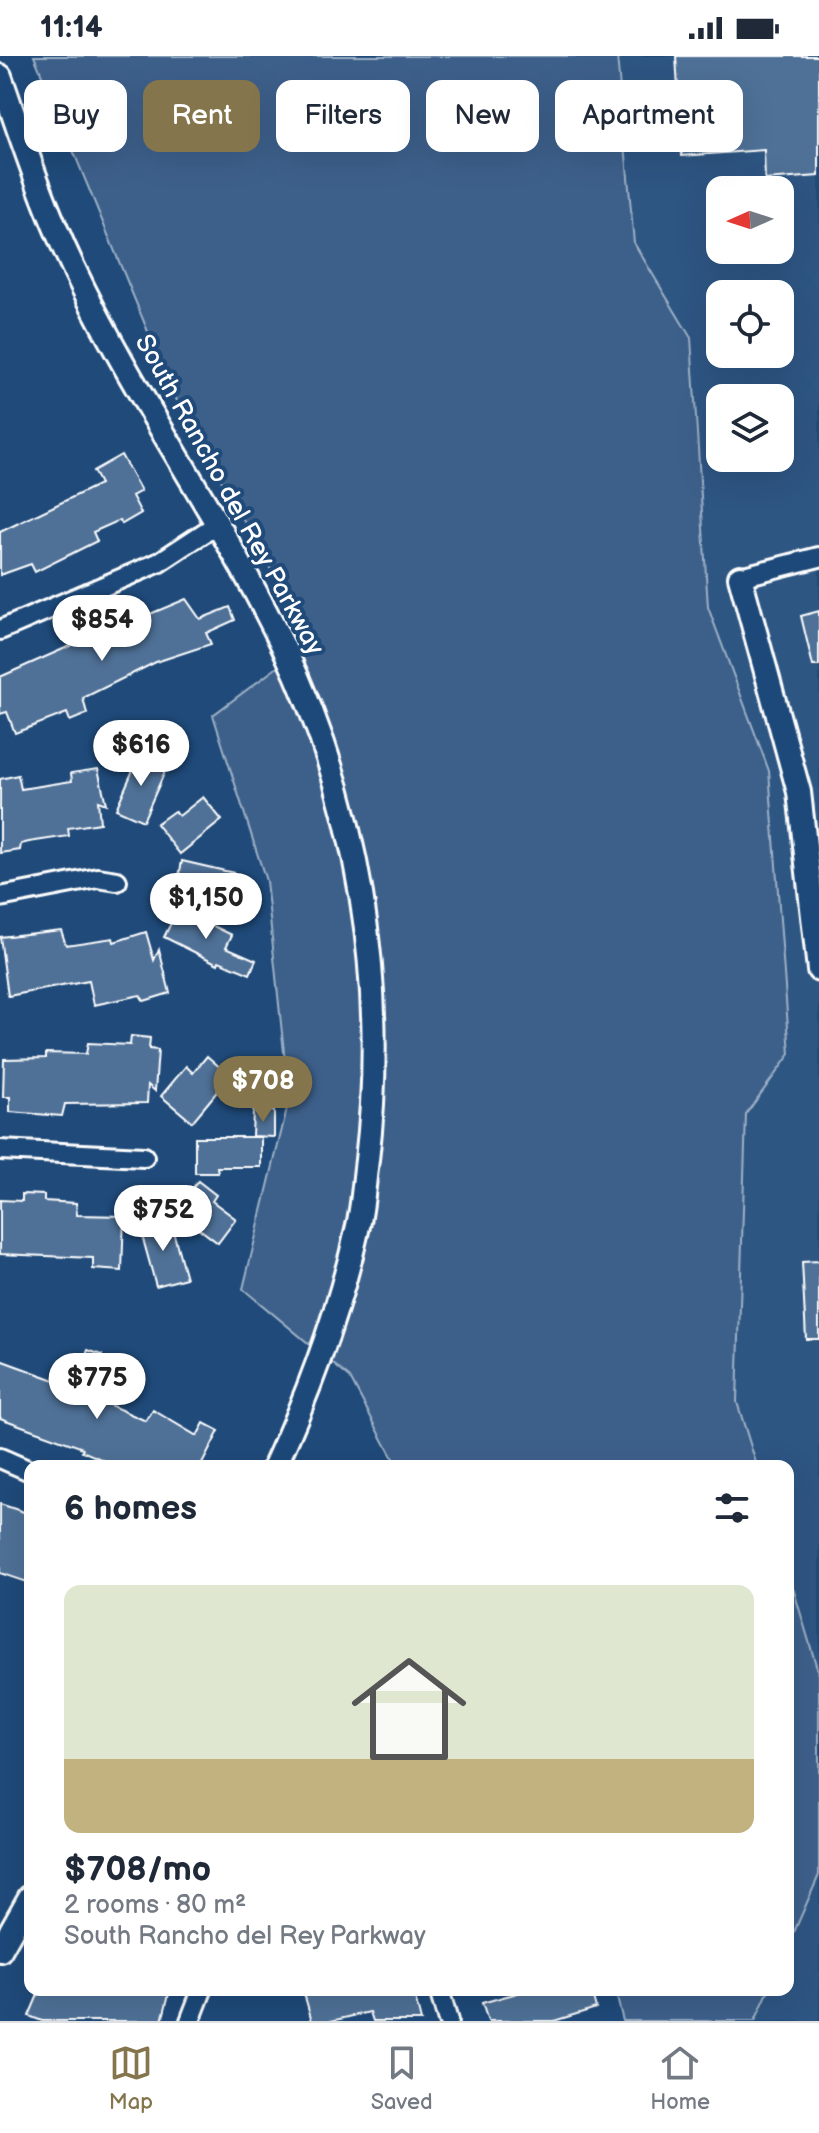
<!DOCTYPE html>
<meta charset="utf-8">
<style>
:root{--surface:#fff;--page:#f2f2f3;--text:#1f2937;--muted:#747a83;--line:#e0e1e3;--accent:#84754c}
body{margin:0;font-family:"Balsamiq Sans",sans-serif;background:var(--page);color:var(--text);height:100vh;display:flex;flex-direction:column;font-size:30px;white-space:nowrap}
*{box-sizing:border-box;margin:0}
p{font-size:26px;color:var(--muted)}
.icon{flex:none;width:44px;height:44px;fill:none;stroke:currentColor;stroke-width:2;stroke-linecap:round;stroke-linejoin:round}
.map{position:relative;flex:1;overflow:hidden}
.side{position:absolute;left:24px;top:1404px;width:770px;height:536px;display:flex;flex-direction:column;background:var(--surface);border-radius:16px;box-shadow:0 8px 32px #0002}
.side>*{flex:none}
.guide{position:absolute;left:24px;top:24px;width:772px;height:72px;display:flex;gap:16px}
.needle{width:52px;rotate:267deg}
.fabs{position:absolute;left:706px;top:120px;display:grid;gap:16px}
.fabs a{display:grid;place-items:center;width:88px;height:88px;border-radius:16px;background:var(--surface);box-shadow:0 8px 32px #0002;font-size:40px}
.price{position:absolute;translate:-50% -68px;padding:0 18px;border-radius:28px;background:#fff;color:#222;font-size:26px;line-height:52px;filter:drop-shadow(0 2px 4px #0008)}
.price::after{content:'';position:absolute;left:50%;top:48px;width:24px;height:18px;margin-left:-12px;background:inherit;clip-path:polygon(0 0,100% 0,50% 100%)}
.price.current{background:var(--accent);color:#fff}
ul{padding:0;list-style:none}
li{display:grid;align-content:center;gap:16px;height:424px;padding:0 40px}
li+li{border-top:2px solid var(--line)}
li span{display:grid;place-items:center;height:248px;border-radius:16px;color:#555}
li>.icon{margin-inline-start:auto}
span .icon{width:144px;height:144px;fill:#fffc;stroke-width:1}
li b{font-size:34px}
h2{display:flex;justify-content:space-between;align-items:center;height:96px;padding:0 40px;font-size:34px}
.tag{padding:0 28px;border-radius:16px;background:var(--surface);box-shadow:0 8px 32px #0002;font-size:28px;line-height:72px}
.tag.current{background:var(--accent);color:#fff}
.status{display:flex;justify-content:space-between;align-items:center;height:56px;padding:0 40px;background:var(--surface);direction:ltr}
.status svg{height:22px;fill:currentColor}
.dock{display:flex;justify-content:space-around;align-items:center;height:112px;border-top:2px solid var(--line);background:var(--surface);font-size:22px;color:var(--muted)}
.dock a{display:grid;justify-items:center;gap:4px}
.dock .current{color:var(--accent)}
.map>svg:first-child{display:block}
.built{fill:#2e5683;fill-rule:evenodd}
.green{fill:#3c618b;stroke:#9eb0c5;stroke-width:2}
.building{fill:#507197;stroke:#fff;stroke-width:2}
.lines{fill:none;stroke-linecap:round;stroke-linejoin:round}
.minor-casing{stroke:#fff;stroke-width:24}
.tertiary-casing{stroke:#fff;stroke-width:28}
.minor{stroke:#1f4a7a;stroke-width:18}
.tertiary{stroke:#1f4a7a;stroke-width:22}
.labels{text-anchor:middle;dominant-baseline:central;stroke-width:8;stroke-linejoin:round;paint-order:stroke}
.street-label{font-size:26px;fill:#fff;stroke:#1f4a7a}
</style>
<div class="status"><b>11:14</b><svg viewBox="0 0 49 12"><path d="M0 12V9h3v3zM5 12V6h3v6zM10 12V3h3v9zM15 12V0h3v12zM26 1h20v11H26zM47 4h2v5h-2z"/></svg></div>
<div class="map">
<svg width="819" height="1965" viewBox="0 0 819 1965">
<rect width="100%" height="100%" fill="#1f4a7a"/>
<filter id="ink" filterUnits="userSpaceOnUse"><feTurbulence type="fractalNoise" baseFrequency=".0125" numOctaves="2"/><feDisplacementMap in="SourceGraphic" scale="16" xChannelSelector="R" yChannelSelector="G"/><feConvolveMatrix kernelMatrix="1 2 1 2 8 2 1 2 1" color-interpolation-filters="sRGB"/></filter>
<g filter="url(#ink)">
<!-- built -->
<g class="built">
<path d="M617,0H819V1619L788,1515V1410H757L737,1346L746,1058L790,998L769,715L708,551L691,282L634,187ZM720,134H780V194H720ZM720,238H780V298H720ZM720,342H780V402H720Z"/>
<polygon points="819,1819 819,1965 755,1965 769,1934 788,1934 788,1890"/>
</g>
<!-- green -->
<g class="green">
<polygon points="34,0 617,0 634,187 691,282 708,551 769,715 790,998 746,1058 737,1346 757,1410 397,1410 350,1322 243,1233 289,1044 266,825 213,659 311,586 175,341"/>
<polygon points="788,1515 819,1619 819,1819 788,1890"/>
<polygon points="615,1934 769,1934 755,1965 623,1965"/>
</g>
<!-- building -->
<g class="building">
<polygon points="676,0 819,0 819,120 765,124 764,94 682,100"/>
<polygon points="121,399 141,435 132,440 141,457 122,468 120,464 93,476 97,485 35,516 31,508 0,519 0,476 100,428 93,415"/>
<polygon points="186,543 200,563 230,551 235,564 206,577 211,588 156,606 83,642 87,658 70,665 67,657 15,677 7,656 0,658 0,621 142,558 143,561"/>
<polygon points="819,555 819,610 813,610 801,560"/>
<polygon points="140,698 167,711 143,765 116,753"/>
<polygon points="98,713 106,748 98,745 100,767 68,772 69,780 29,786 21,788 20,794 0,797 0,723 18,719 21,733 72,725 71,717"/>
<polygon points="203,741 222,764 180,798 156,768 174,755 179,760"/>
<polygon points="182,805 234,817 231,827 243,829 239,847 176,835"/>
<polygon points="178,853 232,879 226,891 256,904 250,918 219,905 218,908 164,881"/>
<polygon points="61,874 66,889 113,882 114,886 146,876 154,904 159,893 170,937 144,945 140,939 94,949 89,925 8,940 0,881"/>
<polygon points="131,980 150,982 149,993 158,994 155,1035 148,1029 147,1047 65,1048 62,1060 10,1056 10,1041 3,1041 4,1003 46,1002 46,997 86,998 88,987 130,989"/>
<polygon points="207,1000 230,1020 192,1066 161,1040 186,1010 193,1017"/>
<polygon points="253,1055 274,1055 274,1081 252,1080"/>
<polygon points="195,1081 261,1081 261,1111 217,1111 218,1117 195,1117"/>
<polygon points="198,1125 216,1139 212,1145 236,1163 218,1187 176,1155"/>
<polygon points="22,1138 44,1139 44,1145 76,1147 77,1159 124,1160 122,1215 93,1213 93,1202 0,1198 0,1144 22,1145"/>
<polygon points="170,1164 186,1222 156,1230 140,1172"/>
<polygon points="819,1205 819,1283 806,1283 802,1206"/>
<polygon points="88,1294 102,1299 87,1339 146,1365 153,1354 197,1380 204,1367 219,1375 201,1410 117,1410 82,1395 83,1392 0,1362 0,1304 74,1331"/>
<polygon points="0,1448 30,1458 30,1527 0,1517"/>
<polygon points="40,1934 170,1934 162,1965 42,1965 29,1960"/>
<polygon points="303,1934 321,1934 322,1937 333,1934 413,1934 421,1965 373,1965 370,1956 331,1965 312,1965"/>
<polygon points="528,1934 591,1934 596,1952 554,1965 488,1965 482,1947"/>
</g>
<g class="lines">
<defs>
<g id="minor">
<polyline points="740,521 819,501"/>
<polyline points="0,574 158,507 216,469"/>
<polyline points="0,841 98,822 117,825"/>
<polyline points="0,1094 144,1101"/>
<polyline points="0,1402 30,1415"/>
<polyline points="439,1934 448,1965"/>
<polyline points="190,1965 202,1934"/>
</g>
<g id="tertiary">
<path d="M0,20C22,83 43,148 72,209C133,339 219,458 282,588C359,747 388,928 367,1104C364,1126 363,1149 358,1170C340,1252 310,1334 275,1410"/>
<polyline points="740,521 799,736 819,914"/>
<polyline points="0,1894 30,1841"/>
</g>
</defs>
<!-- minor casing -->
<use href="#minor" class="minor-casing"/>
<!-- tertiary casing -->
<use href="#tertiary" class="tertiary-casing"/>
<!-- minor -->
<use href="#minor" class="minor"/>
<!-- tertiary -->
<use href="#tertiary" class="tertiary"/>
</g>
</g>
<g class="labels">
<!-- street labels -->
<g class="street-label">
<text transform="translate(229 439) rotate(61)">South Rancho del Rey Parkway</text>
</g>
</g>
</svg>
<div class="fabs">
<a><svg class="needle" viewBox="-14 -14 28 28"><path d="M0-13l5 13h-10z" fill="#e53935"/><path d="M0 13l5-13h-10z" fill="#747a83"/></svg></a>
<a><svg class="icon" aria-label="locate" viewBox="0 0 24 24"><circle cx="12" cy="12" r="6"/><path d="M12 2v4M12 18v4M2 12h4M18 12h4"/></svg></a>
<a><svg class="icon" aria-label="layers" viewBox="0 0 24 24"><path d="M12 4l9 5-9 5-9-5zM3 14l9 5 9-5"/></svg></a>
</div>
<b class="price" style="left:102px;top:607px">$854</b>
<b class="price" style="left:141px;top:732px">$616</b>
<b class="price" style="left:206px;top:885px">$1,150</b>
<b class="price current" style="left:263px;top:1068px">$708</b>
<b class="price" style="left:163px;top:1197px">$752</b>
<b class="price" style="left:97px;top:1365px">$775</b>
<div class="guide">
<a class="tag">Buy</a>
<a class="tag current">Rent</a>
<a class="tag">Filters</a>
<a class="tag">New</a>
<a class="tag">Apartment</a>
</div>
<section class="side">
<h2>6 homes<svg class="icon" aria-label="filters" viewBox="0 0 24 24"><path d="M4 7h16M4 17h16"/><circle cx="9" cy="7" r="2"/><circle cx="15" cy="17" r="2"/></svg></h2>
<ul>
<li><span style="background:linear-gradient(#dfe7d0 70%,#c2b280 0)"><svg class="icon" aria-label="home" viewBox="0 0 24 24"><path d="M3 11l9-7 9 7M6 9v11h12V9"/></svg></span><div><b>$708/mo</b><p>2 rooms · 80 m²</p><p>South Rancho del Rey Parkway</p></div></li>
</ul>
</section>
</div>
<nav class="dock">
<a class="current"><svg class="icon" aria-label="map" viewBox="0 0 24 24"><path d="M3 6l6-2 6 2 6-2v14l-6 2-6-2-6 2zM9 4v14M15 6v14"/></svg>Map</a>
<a><svg class="icon" aria-label="saved" viewBox="0 0 24 24"><path d="M7 4h10v16l-5-4-5 4z"/></svg>Saved</a>
<a><svg class="icon" aria-label="home" viewBox="0 0 24 24"><path d="M3 11l9-7 9 7M6 9v11h12V9"/></svg>Home</a>
</nav>
